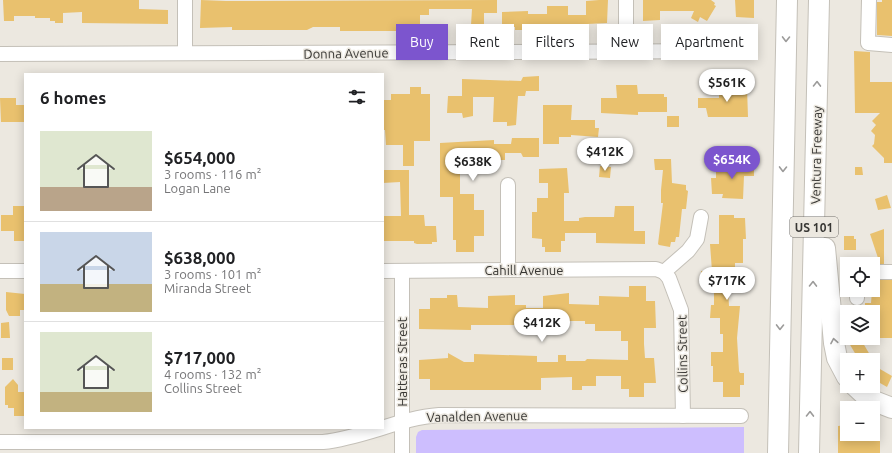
<!DOCTYPE html>
<meta charset="utf-8">
<style>
:root{--surface:#fff;--page:#f6f6f6;--text:#202124;--muted:#757577;--line:#e0e0e0;--accent:#7c55ce}
body{margin:0;font-family:Ubuntu,sans-serif;background:var(--page);color:var(--text);height:100vh;display:flex;flex-direction:column;font-size:15px;white-space:nowrap}
*{box-sizing:border-box;margin:0}
p{font-size:13px;color:var(--muted)}
.icon{flex:none;width:22px;height:22px;fill:none;stroke:currentColor;stroke-width:2;stroke-linecap:round;stroke-linejoin:round}
.map{position:relative;flex:1;overflow:hidden}
.details{position:absolute;left:24px;top:73px;width:360px;height:356px;display:flex;flex-direction:column;background:var(--surface);border-radius:0px;box-shadow:0 2px 10px #0003}
.details>*{flex:none}
.top-card{position:absolute;left:396px;top:24px;width:380px;height:36px;display:flex;gap:8px}
.tools{position:absolute;left:840px;top:257px;display:grid;gap:8px}
.tools a{display:grid;place-items:center;width:40px;height:40px;border-radius:0px;background:var(--surface);box-shadow:0 2px 10px #0003;font-size:20px}
.price{position:absolute;translate:-50% -34px;padding:0 9px;border-radius:14px;background:#fff;color:#222;font-size:13px;line-height:26px;filter:drop-shadow(0 1px 2px #0008)}
.price::after{content:'';position:absolute;left:50%;top:24px;width:12px;height:9px;margin-left:-6px;background:inherit;clip-path:polygon(0 0,100% 0,50% 100%)}
.price.current{background:var(--accent);color:#fff}
ul{padding:0;list-style:none}
li{display:flex;align-items:center;gap:12px;height:100px;padding:0 16px}
li+li{border-top:1px solid var(--line)}
li span{display:grid;place-items:center;flex:none;width:112px;height:80px;border-radius:0px;color:#555}
li>.icon{margin-inline-start:auto}
span .icon{width:48px;height:48px;fill:#fffc;stroke-width:1}
li b{font-size:17px}
h2{display:flex;justify-content:space-between;align-items:center;height:48px;padding:0 16px;font-size:17px}
.pill{padding:0 14px;border-radius:0px;background:var(--surface);box-shadow:0 2px 10px #0003;font-size:14px;line-height:36px}
.pill.current{background:var(--accent);color:#fff}
.map>svg:first-child{display:block}
.green{fill:#cdbefe}
.building{fill:#e9c16e}
.lines{fill:none;stroke-linecap:round;stroke-linejoin:round}
.minor-casing{stroke:#c4c0b8;stroke-width:16}
.highway-casing{stroke:#c4c0b8;stroke-width:22}
.minor{stroke:#fff;stroke-width:14}
.highway{stroke:#fff;stroke-width:20}
.oneway{stroke:#9c9b9a}
.labels{text-anchor:middle;dominant-baseline:central;stroke-width:3;stroke-linejoin:round;paint-order:stroke}
.shield{fill:#ece8e0;stroke:#6e6c68;stroke-width:1}
.shield-label{font-size:12px;font-weight:bold;fill:#383734}
.street-label{font-size:13px;fill:#383734;stroke:#ece8e0}
</style>
<div class="map">
<svg width="892" height="453" viewBox="0 0 892 453">
<rect width="100%" height="100%" fill="#ece8e0"/>
<!-- green -->
<polygon class="green" points="744,427 744,453 416,453 416,437 418,432 422,430"/>
<!-- building -->
<g class="building">
<polygon points="3,0 139,0 139,9 168,10 168,24 82,23 82,12 63,13 63,23 55,23 55,21 50,21 50,18 35,18 35,16 14,16 14,21 4,21"/>
<polygon points="201,0 226,1 497,0 497,13 484,13 484,25 471,25 472,9 429,9 429,15 420,15 420,30 397,31 340,31 340,27 313,27 307,30 232,30 232,27 200,28"/>
<polygon points="599,0 608,0 607,23 568,25 568,28 560,28 560,30 515,30 515,27 502,27 502,12 528,11 528,14 547,14 547,6 568,6 568,15 586,15 586,1"/>
<polygon points="643,0 711,0 715,3 714,5 716,6 707,21 700,17 698,22 691,18 694,11 660,11 660,20 643,21"/>
<polygon points="735,0 754,0 754,18 736,17"/>
<polygon points="882,0 892,0 892,36 877,35 877,2 882,2"/>
<polygon points="854,51 870,52 870,82 892,82 892,163 884,163 884,158 872,146 874,144 875,135 871,131 876,125 872,121 880,113 855,113"/>
<polygon points="539,76 539,91 526,91 525,96 518,96 516,125 507,126 507,122 493,122 494,97 473,97 473,116 463,118 462,113 447,113 448,96 462,96 462,79 521,81 523,77"/>
<polygon points="719,84 728,84 728,89 747,88 748,117 708,117 706,108 698,108 698,98 719,98"/>
<polygon points="616,85 637,85 638,94 664,94 664,97 667,97 667,112 638,112 638,115 601,113 601,98 617,98"/>
<polygon points="410,87 421,87 421,94 430,94 430,141 414,141 414,166 403,166 403,145 386,145 385,130 383,130 383,100 391,100 391,94 410,94"/>
<polygon points="0,98 16,98 16,105 25,105 25,122 1,122"/>
<polygon points="543,105 572,105 571,120 595,120 595,128 599,128 598,137 571,135 571,137 559,137 559,144 543,144"/>
<rect x="667" y="116" width="12" height="11"/>
<polygon points="512,138 539,138 539,157 523,157 521,153 505,153 505,160 460,160 460,194 474,194 474,210 484,210 484,236 474,236 474,252 456,252 456,240 453,240 453,197 440,197 440,143 494,140 494,144 511,144"/>
<polygon points="654,159 671,159 672,183 686,185 686,190 688,191 686,209 682,209 679,237 676,237 675,242 671,242 670,247 659,245 658,244 663,203 661,203 661,190 663,170 655,170"/>
<polygon points="744,160 754,160 754,176 744,176 743,199 722,198 723,194 712,194 711,178 716,178 716,167 744,166"/>
<polygon points="600,166 611,167 610,178 599,177"/>
<polygon points="855,167 862,167 863,175 855,175"/>
<polygon points="567,168 569,193 564,193 564,221 579,221 579,218 585,217 614,217 615,206 634,206 634,231 645,231 645,244 596,243 596,233 565,233 565,241 561,241 561,252 545,252 545,247 542,247 542,239 532,238 532,212 537,212 537,198 548,198 548,183 539,183 539,169"/>
<polygon points="383,170 409,170 409,215 424,215 425,226 436,226 437,242 432,242 432,244 417,244 414,243 414,241 384,241 383,216 401,216 400,182 383,183"/>
<polygon points="887,195 891,208 878,210 875,199"/>
<polygon points="13,206 25,206 25,241 14,241 14,231 1,231 1,215 13,215"/>
<polygon points="719,215 734,215 734,218 745,218 746,239 743,239 743,263 735,263 735,289 728,289 729,306 740,306 737,338 739,371 740,373 744,373 744,385 740,385 740,397 723,397 723,382 713,382 713,366 711,366 711,352 723,352 723,334 720,334 720,318 710,318 711,305 714,305 714,286 710,286 710,283 701,283 701,271 712,271 710,244 719,244"/>
<polygon points="884,229 884,264 880,264 870,234"/>
<polygon points="844,236 854,236 854,239 856,239 856,250 844,250"/>
<polygon points="873,280 892,280 892,338 873,338 873,312 865,312 865,303 871,303"/>
<polygon points="629,286 646,286 646,301 655,301 656,328 644,328 644,344 645,358 654,358 656,383 644,383 644,397 629,397 629,389 621,389 621,376 596,376 596,386 582,386 582,390 572,390 572,377 541,378 541,390 430,390 430,379 419,379 419,360 448,358 448,353 464,362 474,362 474,354 537,356 537,362 558,362 558,355 566,355 566,361 585,361 587,359 628,360 628,341 621,341 621,331 595,331 595,324 585,324 585,321 551,321 551,332 539,332 539,328 531,328 531,325 471,325 471,330 419,329 419,309 430,309 430,298 447,298 447,295 457,295 458,307 488,308 488,296 515,295 515,305 526,305 526,308 543,308 543,296 569,293 569,304 599,305 599,296 629,297"/>
<polygon points="6,292 25,294 25,310 20,310 20,316 9,316 6,310"/>
<polygon points="9,322 10,338 1,338 1,323"/>
<polygon points="846,338 860,338 873,360 859,360"/>
<rect x="2" y="358" width="11" height="12"/>
<polygon points="873,365 892,376 887,387 873,379"/>
<polygon points="13,379 18,385 18,392 24,392 25,416 14,416 14,408 8,408 8,405 5,405 5,387"/>
<polygon points="847,425 847,434 880,435 880,453 838,453 838,426"/>
</g>
<g class="lines">
<defs>
<g id="minor">
<polyline points="185,0 185,53"/>
<polyline points="626,0 626,52"/>
<polyline points="869,0 868,43 892,45"/>
<polyline points="0,54 741,51"/>
<polyline points="508,185 508,270"/>
<polyline points="0,271 25,271"/>
<polyline points="383,271 656,269 664,272"/>
<polyline points="402,271 402,453"/>
<polyline points="664,272 669,278 681,310 683,416"/>
<polyline points="664,272 688,251 697,239 701,217"/>
<polyline points="873,272 892,272"/>
<polyline points="857,298 857,290"/>
<path d="M0,442H323C363,438 400,418 439,415L741,416"/>
</g>
<g id="highway">
<polyline points="825,248 834,343 837,358 847,377"/>
<polyline points="855,386 869,399 892,408"/>
<polyline points="778,453 787,0"/>
<polyline points="809,453 819,0"/>
</g>
</defs>
<!-- minor casing -->
<use href="#minor" class="minor-casing"/>
<!-- highway casing -->
<use href="#highway" class="highway-casing"/>
<!-- minor -->
<use href="#minor" class="minor"/>
<!-- highway -->
<use href="#highway" class="highway"/>
</g>
<!-- one-way arrows -->
<defs><path id="oneway-chevron" d="M-2-3.5L2.5 0L-2 3.5" fill="none" stroke-width="1.6" stroke-linecap="round" stroke-linejoin="round"/></defs>
<g class="oneway">
<use href="#oneway-chevron" transform="translate(786 39) rotate(91)"/>
<use href="#oneway-chevron" transform="translate(817 84) rotate(-89)"/>
<use href="#oneway-chevron" transform="translate(783 169) rotate(91)"/>
<use href="#oneway-chevron" transform="translate(813 284) rotate(-89)"/>
<use href="#oneway-chevron" transform="translate(780 327) rotate(91)"/>
<use href="#oneway-chevron" transform="translate(834 341) rotate(-100)"/>
<use href="#oneway-chevron" transform="translate(810 414) rotate(-89)"/>
</g>
<g class="labels">
<!-- shield labels -->
<rect class="shield" x="790" y="217" width="48" height="20" rx="3"/>
<g class="shield-label">
<text x="814" y="227">US 101</text>
</g>
<!-- street labels -->
<g class="street-label">
<text transform="translate(346 53) rotate(-1)">Donna Avenue</text>
<text transform="translate(816 155) rotate(-89)">Ventura Freeway</text>
<text x="524" y="270">Cahill Avenue</text>
<text transform="translate(682 354) rotate(-91)">Collins Street</text>
<text transform="translate(402 362) rotate(-90)">Hatteras Street</text>
<text transform="translate(477 416) rotate(-1)">Vanalden Avenue</text>
</g>
</g>
</svg>
<div class="tools">
<a><svg class="icon" aria-label="locate" viewBox="0 0 24 24"><circle cx="12" cy="12" r="6"/><path d="M12 2v4M12 18v4M2 12h4M18 12h4"/></svg></a>
<a><svg class="icon" aria-label="layers" viewBox="0 0 24 24"><path d="M12 4l9 5-9 5-9-5zM3 14l9 5 9-5"/></svg></a>
<a>+</a>
<a>−</a>
</div>
<b class="price" style="left:727px;top:103px">$561K</b>
<b class="price" style="left:605px;top:172px">$412K</b>
<b class="price current" style="left:732px;top:180px">$654K</b>
<b class="price" style="left:473px;top:182px">$638K</b>
<b class="price" style="left:727px;top:301px">$717K</b>
<b class="price" style="left:542px;top:343px">$412K</b>
<div class="top-card">
<a class="pill current">Buy</a>
<a class="pill">Rent</a>
<a class="pill">Filters</a>
<a class="pill">New</a>
<a class="pill">Apartment</a>
</div>
<section class="details">
<h2>6 homes<svg class="icon" aria-label="filters" viewBox="0 0 24 24"><path d="M4 7h16M4 17h16"/><circle cx="9" cy="7" r="2"/><circle cx="15" cy="17" r="2"/></svg></h2>
<ul>
<li><span style="background:linear-gradient(#dfe7d0 70%,#b9a48a 0)"><svg class="icon" aria-label="home" viewBox="0 0 24 24"><path d="M3 11l9-7 9 7M6 9v11h12V9"/></svg></span><div><b>$654,000</b><p>3 rooms · 116 m²</p><p>Logan Lane</p></div></li>
<li><span style="background:linear-gradient(#c9d6e8 65%,#c2b280 0)"><svg class="icon" aria-label="home" viewBox="0 0 24 24"><path d="M3 11l9-7 9 7M6 9v11h12V9"/></svg></span><div><b>$638,000</b><p>3 rooms · 101 m²</p><p>Miranda Street</p></div></li>
<li><span style="background:linear-gradient(#dfe7d0 75%,#c2b280 0)"><svg class="icon" aria-label="home" viewBox="0 0 24 24"><path d="M3 11l9-7 9 7M6 9v11h12V9"/></svg></span><div><b>$717,000</b><p>4 rooms · 132 m²</p><p>Collins Street</p></div></li>
</ul>
</section>
</div>
